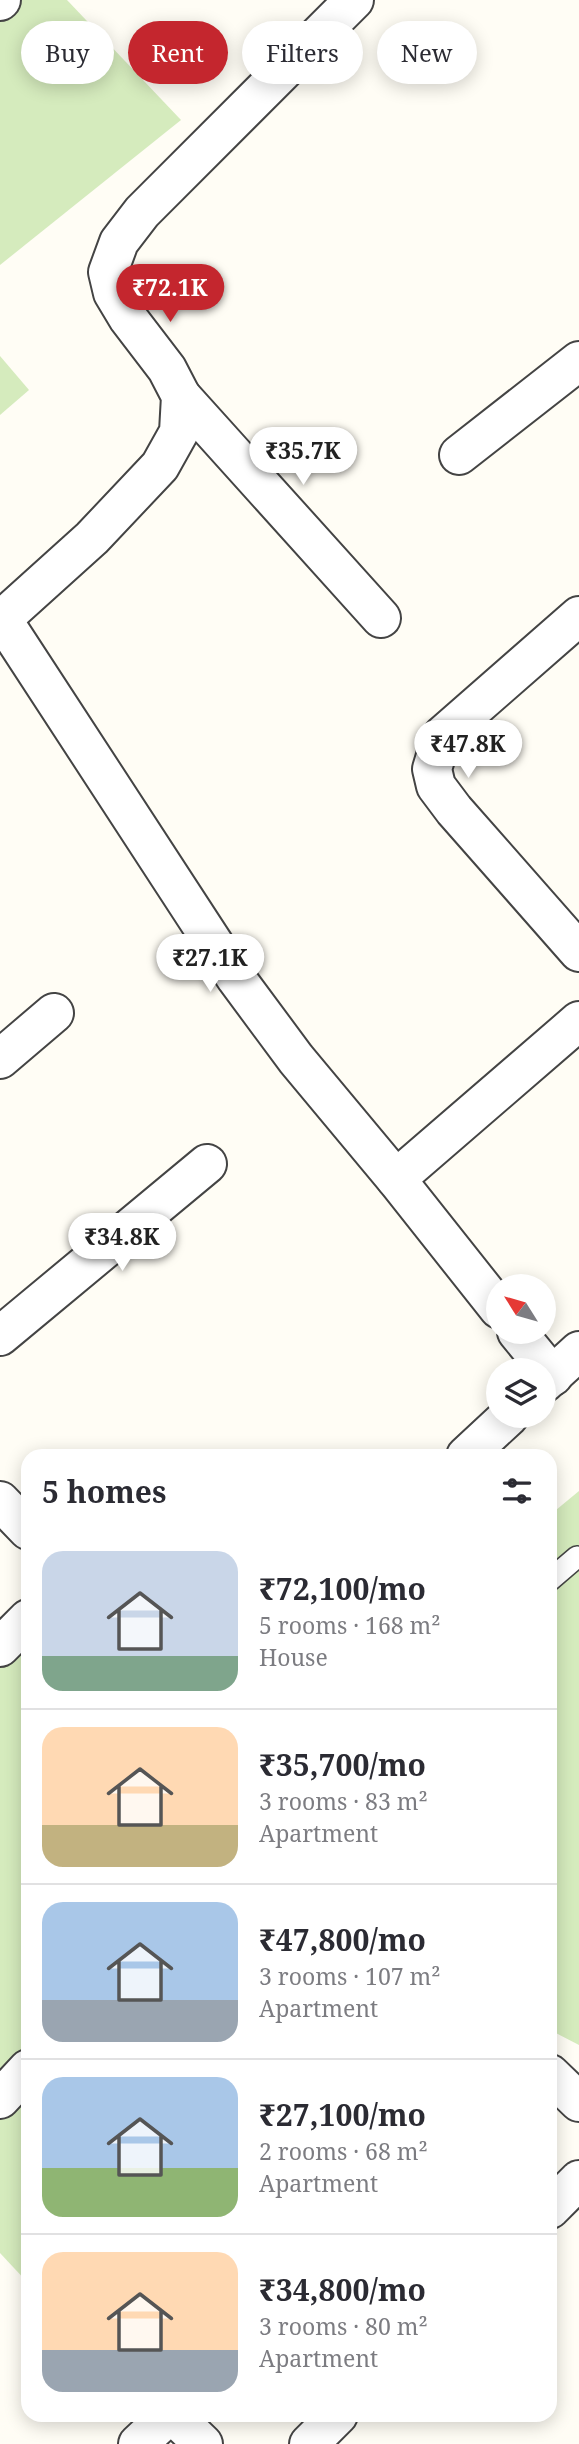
<!DOCTYPE html>
<meta charset="utf-8">
<style>
:root{--surface:#fff;--page:#f7f7f7;--text:#2b2b33;--muted:#7c7c81;--line:#e1e1e2;--accent:#c4262e}
body{margin:0;font-family:"Noto Serif",serif;background:var(--page);color:var(--text);height:100vh;display:flex;flex-direction:column;font-size:26px;white-space:nowrap}
*{box-sizing:border-box;margin:0}
p{font-size:23px;color:var(--muted)}
.icon{flex:none;width:38px;height:38px;fill:none;stroke:currentColor;stroke-width:2;stroke-linecap:round;stroke-linejoin:round}
.map{position:relative;flex:1;overflow:hidden}
.sheet{position:absolute;left:21px;top:1449px;width:536px;height:973px;display:flex;flex-direction:column;background:var(--surface);border-radius:21px;box-shadow:0 4px 18px #0003}
.sheet>*{flex:none}
.guide{position:absolute;left:21px;top:21px;width:537px;height:63px;display:flex;gap:14px}
.needle{width:46px;rotate:307deg}
.controls{position:absolute;left:486px;top:1274px;display:grid;gap:14px}
.controls a{display:grid;place-items:center;width:70px;height:70px;border-radius:50%;background:var(--surface);box-shadow:0 4px 18px #0003;font-size:35px}
.price{position:absolute;translate:-50% -60px;padding:0 16px;border-radius:24px;background:#fff;color:#222;font-size:23px;line-height:46px;filter:drop-shadow(0 2px 4px #0008)}
.price::after{content:'';position:absolute;left:50%;top:42px;width:21px;height:16px;margin-left:-10px;background:inherit;clip-path:polygon(0 0,100% 0,50% 100%)}
.price.on{background:var(--accent);color:#fff}
ul{padding:0;list-style:none}
li{display:flex;align-items:center;gap:21px;height:175px;padding:0 21px}
li+li{border-top:2px solid var(--line)}
li span{display:grid;place-items:center;flex:none;width:196px;height:140px;border-radius:21px;color:#555}
li>.icon{margin-inline-start:auto}
span .icon{width:84px;height:84px;fill:#fffc;stroke-width:1}
li b{font-size:30px}
h2{display:flex;justify-content:space-between;align-items:center;height:84px;padding:0 21px;font-size:30px}
.pill{padding:0 24px;border-radius:32px;background:var(--surface);box-shadow:0 4px 18px #0003;font-size:24px;line-height:63px}
.pill.on{background:var(--accent);color:#fff}
.map>svg:first-child{display:block}
.green{fill:#d5ebbd}
.lines{fill:none;stroke-linecap:round;stroke-linejoin:round}
.lane-casing{stroke:#444;stroke-width:24}
.street-casing{stroke:#444;stroke-width:42}
.lane{stroke:#fff;stroke-width:21}
.street{stroke:#fff;stroke-width:38}
</style>
<div class="map">
<svg width="579" height="2444" viewBox="0 0 579 2444">
<rect width="100%" height="100%" fill="#fffdf5"/>
<!-- green -->
<g class="green">
<polygon points="7,0 67,0 181,120 0,265 0,6"/>
<polygon points="0,356 29,390 0,415"/>
<polygon points="579,1491 579,2045 550,2030 550,1515"/>
<polygon points="28,1637 28,2283 0,2253 0,1667"/>
</g>
<g class="lines">
<defs>
<polyline id="lane" points="550,1580 577,1557"/>
<g id="street">
<polyline points="0,1 1,0"/>
<polyline points="181,396 381,618"/>
<polyline points="459,455 579,361"/>
<polyline points="579,616 442,736 432,769 436,786 454,810 579,952"/>
<polyline points="2,619 236,978 296,1059 396,1179 499,1309"/>
<polyline points="0,621 92,538 160,466 179,432 181,396 167,369 128,318 113,293 108,272 119,242 142,212 354,0"/>
<polyline points="0,1059 54,1013"/>
<polyline points="396,1179 579,1021"/>
<polyline points="517,1332 553,1376"/>
<polyline points="0,1336 207,1164"/>
<polyline points="544,1383 579,1351"/>
<polyline points="466,1456 509,1416"/>
<polyline points="0,1501 28,1530"/>
<polyline points="0,1647 28,1619"/>
<polyline points="550,2074 579,2102"/>
<polyline points="0,2099 28,2069"/>
<polyline points="550,2209 579,2180"/>
<polyline points="173,2415 203,2444"/>
<polyline points="138,2444 169,2415"/>
<polyline points="309,2444 338,2415"/>
</g>
</defs>
<!-- lane casing -->
<use href="#lane" class="lane-casing"/>
<!-- street casing -->
<use href="#street" class="street-casing"/>
<!-- lane -->
<use href="#lane" class="lane"/>
<!-- street -->
<use href="#street" class="street"/>
</g>
</svg>
<div class="controls">
<a><svg class="needle" viewBox="-14 -14 28 28"><path d="M0-13l5 13h-10z" fill="#e53935"/><path d="M0 13l5-13h-10z" fill="#7c7c81"/></svg></a>
<a><svg class="icon" aria-label="layers" viewBox="0 0 24 24"><path d="M12 4l9 5-9 5-9-5zM3 14l9 5 9-5"/></svg></a>
</div>
<b class="price on" style="left:170px;top:324px">₹72.1K</b>
<b class="price" style="left:303px;top:487px">₹35.7K</b>
<b class="price" style="left:468px;top:780px">₹47.8K</b>
<b class="price" style="left:210px;top:994px">₹27.1K</b>
<b class="price" style="left:122px;top:1273px">₹34.8K</b>
<div class="guide">
<a class="pill">Buy</a>
<a class="pill on">Rent</a>
<a class="pill">Filters</a>
<a class="pill">New</a>
</div>
<section class="sheet">
<h2>5 homes<svg class="icon" aria-label="filters" viewBox="0 0 24 24"><path d="M4 7h16M4 17h16"/><circle cx="9" cy="7" r="2"/><circle cx="15" cy="17" r="2"/></svg></h2>
<ul>
<li><span style="background:linear-gradient(#c9d6e8 75%,#7fa58c 0)"><svg class="icon" aria-label="home" viewBox="0 0 24 24"><path d="M3 11l9-7 9 7M6 9v11h12V9"/></svg></span><div><b>₹72,100/mo</b><p>5 rooms · 168 m²</p><p>House</p></div></li>
<li><span style="background:linear-gradient(#ffd9b3 70%,#c2b280 0)"><svg class="icon" aria-label="home" viewBox="0 0 24 24"><path d="M3 11l9-7 9 7M6 9v11h12V9"/></svg></span><div><b>₹35,700/mo</b><p>3 rooms · 83 m²</p><p>Apartment</p></div></li>
<li><span style="background:linear-gradient(#a9c7e8 70%,#9aa5b1 0)"><svg class="icon" aria-label="home" viewBox="0 0 24 24"><path d="M3 11l9-7 9 7M6 9v11h12V9"/></svg></span><div><b>₹47,800/mo</b><p>3 rooms · 107 m²</p><p>Apartment</p></div></li>
<li><span style="background:linear-gradient(#a9c7e8 65%,#8fb573 0)"><svg class="icon" aria-label="home" viewBox="0 0 24 24"><path d="M3 11l9-7 9 7M6 9v11h12V9"/></svg></span><div><b>₹27,100/mo</b><p>2 rooms · 68 m²</p><p>Apartment</p></div></li>
<li><span style="background:linear-gradient(#ffd9b3 70%,#9aa5b1 0)"><svg class="icon" aria-label="home" viewBox="0 0 24 24"><path d="M3 11l9-7 9 7M6 9v11h12V9"/></svg></span><div><b>₹34,800/mo</b><p>3 rooms · 80 m²</p><p>Apartment</p></div></li>
</ul>
</section>
</div>
